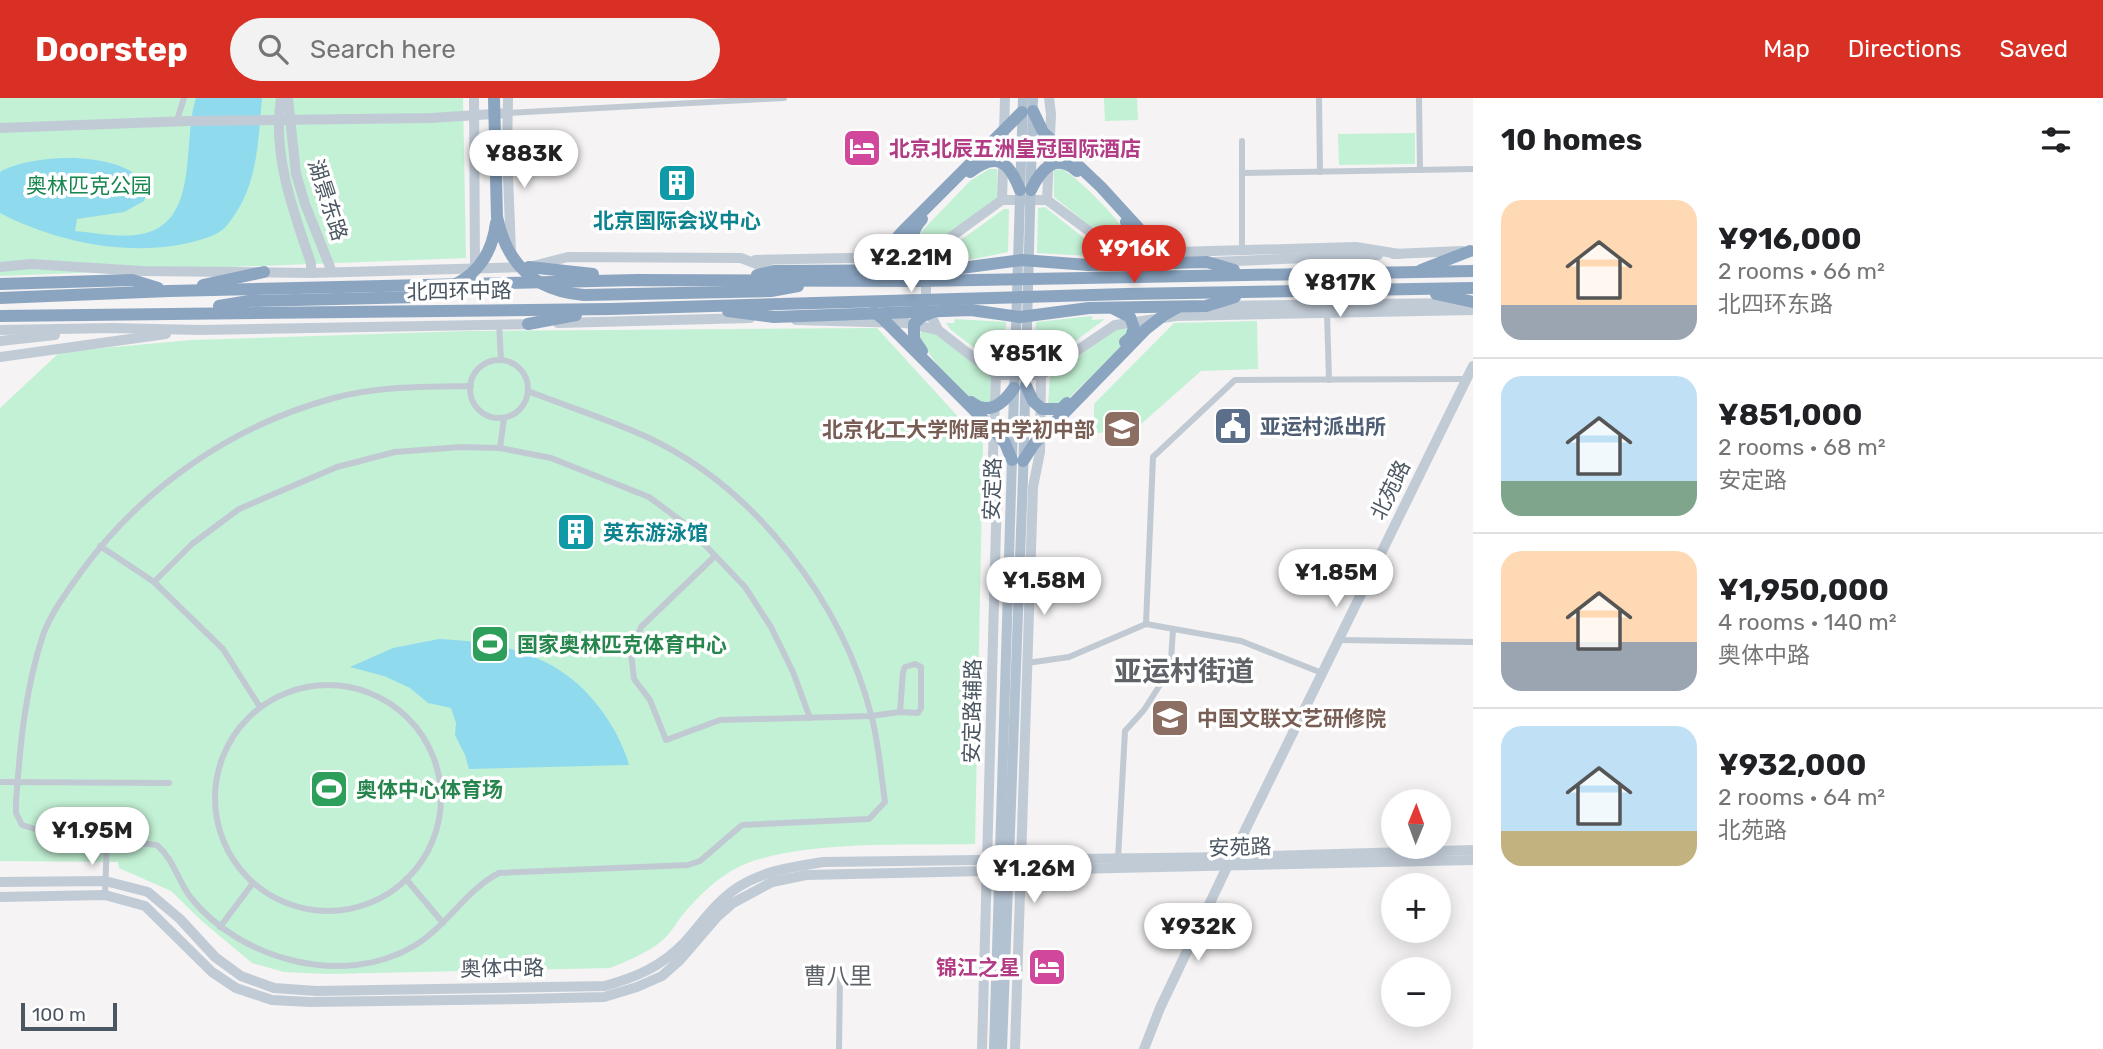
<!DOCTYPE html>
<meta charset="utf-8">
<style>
:root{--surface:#fff;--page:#f2f2f2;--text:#202124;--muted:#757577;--line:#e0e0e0;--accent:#d93025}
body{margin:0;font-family:Rubik,"Noto Sans SC",sans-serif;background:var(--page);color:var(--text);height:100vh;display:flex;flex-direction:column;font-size:26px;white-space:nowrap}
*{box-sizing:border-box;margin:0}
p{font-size:23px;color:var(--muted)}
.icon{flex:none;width:38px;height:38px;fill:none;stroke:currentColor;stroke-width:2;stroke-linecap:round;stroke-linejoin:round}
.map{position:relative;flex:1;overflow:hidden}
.panel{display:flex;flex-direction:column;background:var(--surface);width:630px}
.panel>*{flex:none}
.needle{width:46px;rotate:1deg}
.fabs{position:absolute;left:1381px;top:691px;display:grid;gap:14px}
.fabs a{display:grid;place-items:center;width:70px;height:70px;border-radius:50%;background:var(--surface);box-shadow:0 4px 18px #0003;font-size:35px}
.scale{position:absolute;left:21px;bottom:18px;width:96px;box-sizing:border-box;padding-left:7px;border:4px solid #4a5661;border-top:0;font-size:19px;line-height:24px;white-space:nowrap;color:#4a5661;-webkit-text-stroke:5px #fff;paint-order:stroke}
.price{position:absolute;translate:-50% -60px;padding:0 16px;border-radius:24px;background:#fff;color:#222;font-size:23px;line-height:46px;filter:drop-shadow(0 2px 4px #0008)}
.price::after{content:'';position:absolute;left:50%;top:42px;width:21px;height:16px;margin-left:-10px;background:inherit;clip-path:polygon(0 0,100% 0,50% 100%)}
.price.current{background:var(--accent);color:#fff}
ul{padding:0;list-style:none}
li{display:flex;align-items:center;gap:21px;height:175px;padding:0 28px}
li+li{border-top:2px solid var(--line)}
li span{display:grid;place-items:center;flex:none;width:196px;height:140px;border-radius:21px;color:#555}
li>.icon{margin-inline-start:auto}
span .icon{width:84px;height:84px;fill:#fffc;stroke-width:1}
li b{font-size:30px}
h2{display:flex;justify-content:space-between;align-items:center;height:84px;padding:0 28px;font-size:30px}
header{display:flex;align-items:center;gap:42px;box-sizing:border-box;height:98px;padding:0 35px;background:var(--accent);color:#fff}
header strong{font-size:33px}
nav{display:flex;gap:38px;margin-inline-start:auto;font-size:24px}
.search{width:490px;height:63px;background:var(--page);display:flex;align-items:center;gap:18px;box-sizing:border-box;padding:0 24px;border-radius:38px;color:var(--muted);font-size:26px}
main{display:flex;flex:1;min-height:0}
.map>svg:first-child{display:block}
.green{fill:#c3f1d5}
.water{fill:#90daee}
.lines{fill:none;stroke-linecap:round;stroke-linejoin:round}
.street{stroke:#c1cad2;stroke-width:6}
.secondary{stroke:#c1cbd6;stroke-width:10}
.primary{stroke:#b3c2d1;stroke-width:10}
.highway{stroke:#8ba5c1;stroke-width:12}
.labels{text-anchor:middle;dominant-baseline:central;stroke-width:7;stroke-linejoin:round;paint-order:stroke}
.hotel-label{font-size:21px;font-weight:bold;fill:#b23c85;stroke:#fff;text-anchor:start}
.park-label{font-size:21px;fill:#17864f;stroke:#fff}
.street-label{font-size:21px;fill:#4a5661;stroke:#fff}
.culture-label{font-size:21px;font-weight:bold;fill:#0d838f;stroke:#fff}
.service-label{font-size:21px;font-weight:bold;fill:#4e5e75;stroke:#fff;text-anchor:start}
.education-label{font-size:21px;font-weight:bold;fill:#785e54;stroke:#fff;text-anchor:end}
.leisure-label{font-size:21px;font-weight:bold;fill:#27864d;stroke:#fff;text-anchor:start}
.neighbourhood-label{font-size:23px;fill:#5f6368;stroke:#fff}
.district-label{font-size:28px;font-weight:bold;fill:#5f6368;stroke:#fff}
</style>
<header>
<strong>Doorstep</strong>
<div class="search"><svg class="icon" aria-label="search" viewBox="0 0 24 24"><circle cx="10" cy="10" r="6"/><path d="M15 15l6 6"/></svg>Search here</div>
<nav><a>Map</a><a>Directions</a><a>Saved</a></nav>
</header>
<main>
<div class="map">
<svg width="1473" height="951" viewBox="0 0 1473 951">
<rect width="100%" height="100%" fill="#f5f3f3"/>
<!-- green -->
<g class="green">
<polygon points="0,0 463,0 466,160 0,178"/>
<polygon points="1104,0 1137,0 1138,22 1105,23"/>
<polygon points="1415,35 1415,66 1339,67 1338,36"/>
<polygon points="989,71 997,71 997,100 945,139 920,148 921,134 970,83"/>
<path d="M1062,71C1074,76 1120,122 1125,134C1126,136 1125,143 1125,145L1110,144L1054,99V72Z"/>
<polygon points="1045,109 1100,153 1100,155 1089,154 1089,158 1037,155 1038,110"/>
<polygon points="1004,111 1009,111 1008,154 974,161 954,161 953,157 944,157 944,154"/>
<polygon points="1092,218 1092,222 1105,221 1040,269 1033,271 1036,224"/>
<polygon points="955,221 1006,224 1004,268 998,268 951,232 946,225 954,225"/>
<polygon points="1257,223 1258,271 1201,273 1140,327 1094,336 1094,306 1174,225"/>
<polygon points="1129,226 1127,243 1069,300 1057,306 1048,307 1050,279 1122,227"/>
<path d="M877,230L983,346L975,746C911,748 781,740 728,775C712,785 697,800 685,814C678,822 673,832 665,840C650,854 629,862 610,870L327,876L284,874L252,865L203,824L171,793L119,770L118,764L0,763V310L60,254L191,242L467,233Z"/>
<path d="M924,232L940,236L991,280L990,305C985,304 978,304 973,302C958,295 923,252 919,236Z"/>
</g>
<!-- water -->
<g class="water">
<path d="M196,0H262C258,45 258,89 228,126C221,136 207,140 196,143C132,160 58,145 0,115V74C33,55 129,51 148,91L144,103L124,114L77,121L75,133C97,135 124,141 146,135C200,121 182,41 196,0Z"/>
<path d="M439,541C504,544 562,557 602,613C614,630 623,646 629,667L469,671L465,657L455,637L456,625L451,610L428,605L410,590L384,578L350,569L393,550Z"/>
</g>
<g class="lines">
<!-- street -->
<g class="street">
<polyline points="1319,0 1320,74"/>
<polyline points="1419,0 1420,72"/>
<polyline points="508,15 784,0"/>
<polyline points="178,19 184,0"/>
<polyline points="1242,43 1242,152"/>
<polyline points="1242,75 1473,71"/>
<polyline points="1327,215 1329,282"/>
<polyline points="499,226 501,262"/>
<circle cx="499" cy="291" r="29"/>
<path d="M471,288C425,289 378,288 334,300C233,327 143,389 81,474C68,492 51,515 43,537C25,592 20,647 16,704V715L22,727L52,736L157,747C174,762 178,783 191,800C241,862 343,890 414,848C446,829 466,792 499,775L688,767L700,763L742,727L869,721L885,704C881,676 879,648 872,620C843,505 756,390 647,339C608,321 568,309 528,293"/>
<polyline points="500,350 504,320"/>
<polyline points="100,448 154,484 223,551 260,609"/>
<polyline points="715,458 641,529 631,555 634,581 650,602 666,642 720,622 871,618 900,614 918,615 921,610 921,569 915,566 905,569 903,574 900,614"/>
<polyline points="154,484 192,446 239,411 337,369 395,354 461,349 500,350 551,360 649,399 684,425 745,489 771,529 793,574 810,620"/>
<polyline points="1146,526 1153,359 1235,282 1466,281"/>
<polyline points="1338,542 1473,544"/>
<polyline points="1027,565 1069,559 1146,526 1241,543 1322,575"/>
<circle cx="328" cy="700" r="113"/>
<polyline points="0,684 169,685"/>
<polyline points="1118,761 1125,633 1144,612 1165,579 1171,563 1173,531"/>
<polyline points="406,781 443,825"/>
<polyline points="105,797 107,741"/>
<polyline points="220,829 253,785"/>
<polyline points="839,951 840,877"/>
</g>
<!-- secondary -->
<g class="secondary">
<path d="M281,0C272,56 293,113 311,165V175"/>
<polyline points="288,0 296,76 305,106 332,174"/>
<polyline points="474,0 475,169"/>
<polyline points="508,0 507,53 511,154"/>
<polyline points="0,30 188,23 431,20 508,15"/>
<polyline points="1002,102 1005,0"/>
<polyline points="1047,102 1051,16 1049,0"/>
<polyline points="1393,156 1462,153"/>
<polyline points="755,162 898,159 930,154 1002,102 1047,102 1112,150 1141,155 1356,149 1399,156"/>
<polyline points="1214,164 1378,157"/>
<polyline points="0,169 31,166 142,173 311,175 529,169 568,159 741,160 775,173"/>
<polyline points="926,178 926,207 938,232 996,277 1041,277 1115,227 1176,218 1473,212"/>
<polyline points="1217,208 1458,205"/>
<polyline points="796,222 906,225 938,232"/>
<polyline points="558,225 750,220"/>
<polyline points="0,232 113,230 200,232 533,226"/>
<polyline points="0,243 55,237"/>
<polyline points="0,259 166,236"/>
<path d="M0,784L105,783L148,794L180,821L215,859L241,878L274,890L316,893L605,888C636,879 661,869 684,845C702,825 717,802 740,788C766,772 794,769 823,764L1232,759L1473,752"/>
<polyline points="0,799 105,797 145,808 212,874 236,890 272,902 310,904 526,901 604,899 637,889 662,878 680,862 717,819 733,805 772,784 806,777 1473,762"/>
<polyline points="982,951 997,393 993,356 996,277"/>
<polyline points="1015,951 1033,389 1040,354 1041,277"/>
<polyline points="1144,951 1160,910 1227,769 1473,268"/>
</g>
<!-- primary -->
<g class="primary">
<polyline points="994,951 1023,0"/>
<polyline points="1002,951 1023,379 1033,0"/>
</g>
<!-- highway -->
<g class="highway">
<path d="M494,0L497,119C507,167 535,193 584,197L771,193L798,188"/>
<polyline points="1033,13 1043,34 1101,89 1154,147 1176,165"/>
<path d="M970,74C998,53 1009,64 1020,92"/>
<path d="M1031,92C1040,73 1055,53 1077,73"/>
<path d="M922,121C903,141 916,159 934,172"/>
<path d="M1115,165C1132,154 1139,142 1126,124"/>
<polyline points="529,169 593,176"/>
<polyline points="863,171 873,167 903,133 1022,14"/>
<polyline points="1421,172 1470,153"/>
<polyline points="757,177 775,173 946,172 1022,162 1088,167 1207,164 1234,172"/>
<polyline points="0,186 132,182 158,190"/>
<polyline points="203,187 264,174"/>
<polyline points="1436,196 1473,204"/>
<polyline points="0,200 169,193 638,182 918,183 1473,173"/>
<path d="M219,208L249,203L419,199C462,189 490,171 496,125"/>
<polyline points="1112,210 1130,219 1134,230 1131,239 1125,244"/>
<polyline points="728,213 774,219 971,212 1020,219 1089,210 1206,208 1235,199"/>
<polyline points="874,214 883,221 991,329 1005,345 1012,362"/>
<polyline points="0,218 611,211 1126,196 1473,190"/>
<polyline points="528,226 576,217"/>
<polyline points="922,253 914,241 914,226 921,219 933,214"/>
<polyline points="1026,288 1033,303 1042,311 1061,311 1067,305"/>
<path d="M971,304C989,318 1003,306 1014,290"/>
<polyline points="1023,363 1034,346 1146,231 1164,217 1178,209"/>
</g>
</g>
<!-- icons -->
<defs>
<symbol id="hotel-square" viewBox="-11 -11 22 22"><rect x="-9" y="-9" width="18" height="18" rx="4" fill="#d1479c" stroke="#fff"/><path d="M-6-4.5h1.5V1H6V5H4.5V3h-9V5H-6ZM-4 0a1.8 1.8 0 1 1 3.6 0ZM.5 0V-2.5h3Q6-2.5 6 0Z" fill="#fff"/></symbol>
<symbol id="building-square" viewBox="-11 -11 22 22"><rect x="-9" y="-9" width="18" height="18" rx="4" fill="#0f9aa8" stroke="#fff"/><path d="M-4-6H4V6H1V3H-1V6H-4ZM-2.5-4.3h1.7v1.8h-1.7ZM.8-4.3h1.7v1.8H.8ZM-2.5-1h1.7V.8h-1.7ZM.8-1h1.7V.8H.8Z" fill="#fff"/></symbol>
<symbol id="civic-square" viewBox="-11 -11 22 22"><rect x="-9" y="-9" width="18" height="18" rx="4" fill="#5c6f8a" stroke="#fff"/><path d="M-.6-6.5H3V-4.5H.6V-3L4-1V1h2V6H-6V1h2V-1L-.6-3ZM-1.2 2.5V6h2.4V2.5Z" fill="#fff"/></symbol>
<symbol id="school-square" viewBox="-11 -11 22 22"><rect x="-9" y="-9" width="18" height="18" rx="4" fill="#8d6e63" stroke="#fff"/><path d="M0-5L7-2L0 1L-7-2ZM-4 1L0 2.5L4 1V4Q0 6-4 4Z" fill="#fff"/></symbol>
<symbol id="stadium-square" viewBox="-11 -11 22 22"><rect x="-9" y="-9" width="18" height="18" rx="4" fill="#2e9e5b" stroke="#fff"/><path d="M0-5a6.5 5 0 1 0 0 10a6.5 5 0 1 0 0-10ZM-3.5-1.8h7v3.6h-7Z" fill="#fff"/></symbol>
<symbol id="university-square" viewBox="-11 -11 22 22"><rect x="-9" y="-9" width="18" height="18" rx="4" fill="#8d6e63" stroke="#fff"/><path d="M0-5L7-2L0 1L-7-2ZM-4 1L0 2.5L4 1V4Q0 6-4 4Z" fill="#fff"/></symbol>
</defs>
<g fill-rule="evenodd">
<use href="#hotel-square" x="840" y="28" width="44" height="44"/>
<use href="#building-square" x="655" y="63" width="44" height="44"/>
<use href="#civic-square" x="1211" y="306" width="44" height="44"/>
<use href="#school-square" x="1100" y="309" width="44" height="44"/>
<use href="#building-square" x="554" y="412" width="44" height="44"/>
<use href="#stadium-square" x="468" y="524" width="44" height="44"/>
<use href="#university-square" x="1148" y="598" width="44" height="44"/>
<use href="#stadium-square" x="307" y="669" width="44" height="44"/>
<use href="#hotel-square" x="1025" y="847" width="44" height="44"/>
</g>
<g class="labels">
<!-- hotel labels -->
<g class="hotel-label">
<text x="889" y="50">北京北辰五洲皇冠国际酒店</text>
<text x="1020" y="869" text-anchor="end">锦江之星</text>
</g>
<!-- park labels -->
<g class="park-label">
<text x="89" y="87">奥林匹克公园</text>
</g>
<!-- street labels -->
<g class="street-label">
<text transform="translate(328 102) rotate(72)">湖景东路</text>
<text transform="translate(459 193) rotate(-1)">北四环中路</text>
<text transform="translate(992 391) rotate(-88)">安定路</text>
<text transform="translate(1390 392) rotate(-64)">北苑路</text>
<text transform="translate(972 613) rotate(-89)">安定路辅路</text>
<text transform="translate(1240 749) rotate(-2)">安苑路</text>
<text transform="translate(502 870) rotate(-1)">奥体中路</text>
</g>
<!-- culture labels -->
<g class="culture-label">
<text x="677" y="122">北京国际会议中心</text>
<text x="603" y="434" text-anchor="start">英东游泳馆</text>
</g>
<!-- service labels -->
<g class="service-label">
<text x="1260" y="328">亚运村派出所</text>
</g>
<!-- education labels -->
<g class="education-label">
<text x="1095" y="331">北京化工大学附属中学初中部</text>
<text x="1197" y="620" text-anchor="start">中国文联文艺研修院</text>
</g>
<!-- leisure labels -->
<g class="leisure-label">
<text x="517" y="546">国家奥林匹克体育中心</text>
<text x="356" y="691">奥体中心体育场</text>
</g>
<!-- neighbourhood labels -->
<g class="neighbourhood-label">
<text x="838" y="878">曹八里</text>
</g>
<!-- district labels -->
<g class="district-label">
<text x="1184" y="573">亚运村街道</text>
</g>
</g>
</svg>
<div class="fabs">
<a><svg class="needle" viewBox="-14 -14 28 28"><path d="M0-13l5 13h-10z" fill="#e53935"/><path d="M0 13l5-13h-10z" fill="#757577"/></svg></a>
<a>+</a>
<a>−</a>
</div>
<div class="scale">100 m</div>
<b class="price" style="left:524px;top:92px">¥883K</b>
<b class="price current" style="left:1134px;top:187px">¥916K</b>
<b class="price" style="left:911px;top:196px">¥2.21M</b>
<b class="price" style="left:1340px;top:221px">¥817K</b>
<b class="price" style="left:1026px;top:292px">¥851K</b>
<b class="price" style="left:1336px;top:511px">¥1.85M</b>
<b class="price" style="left:1044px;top:519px">¥1.58M</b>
<b class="price" style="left:92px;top:769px">¥1.95M</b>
<b class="price" style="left:1034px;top:807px">¥1.26M</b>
<b class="price" style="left:1198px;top:865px">¥932K</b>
</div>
<section class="panel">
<h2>10 homes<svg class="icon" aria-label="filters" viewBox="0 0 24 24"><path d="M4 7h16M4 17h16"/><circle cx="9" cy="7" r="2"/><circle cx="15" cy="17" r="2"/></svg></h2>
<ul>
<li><span style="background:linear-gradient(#ffd9b3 75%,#9aa5b1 0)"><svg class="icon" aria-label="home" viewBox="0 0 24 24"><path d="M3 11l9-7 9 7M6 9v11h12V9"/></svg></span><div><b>¥916,000</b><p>2 rooms · 66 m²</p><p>北四环东路</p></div></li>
<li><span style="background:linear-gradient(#bfe0f5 75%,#7fa58c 0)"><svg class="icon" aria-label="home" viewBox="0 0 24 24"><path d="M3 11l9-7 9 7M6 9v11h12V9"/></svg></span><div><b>¥851,000</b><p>2 rooms · 68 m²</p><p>安定路</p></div></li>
<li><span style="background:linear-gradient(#ffd9b3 65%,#9aa5b1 0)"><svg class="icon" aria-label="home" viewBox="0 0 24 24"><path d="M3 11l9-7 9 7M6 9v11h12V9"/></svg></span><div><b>¥1,950,000</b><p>4 rooms · 140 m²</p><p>奥体中路</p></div></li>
<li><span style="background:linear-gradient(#bfe0f5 75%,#c2b280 0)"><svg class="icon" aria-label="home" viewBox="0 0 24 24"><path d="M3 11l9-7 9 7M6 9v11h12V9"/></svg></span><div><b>¥932,000</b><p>2 rooms · 64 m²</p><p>北苑路</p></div></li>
</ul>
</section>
</main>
